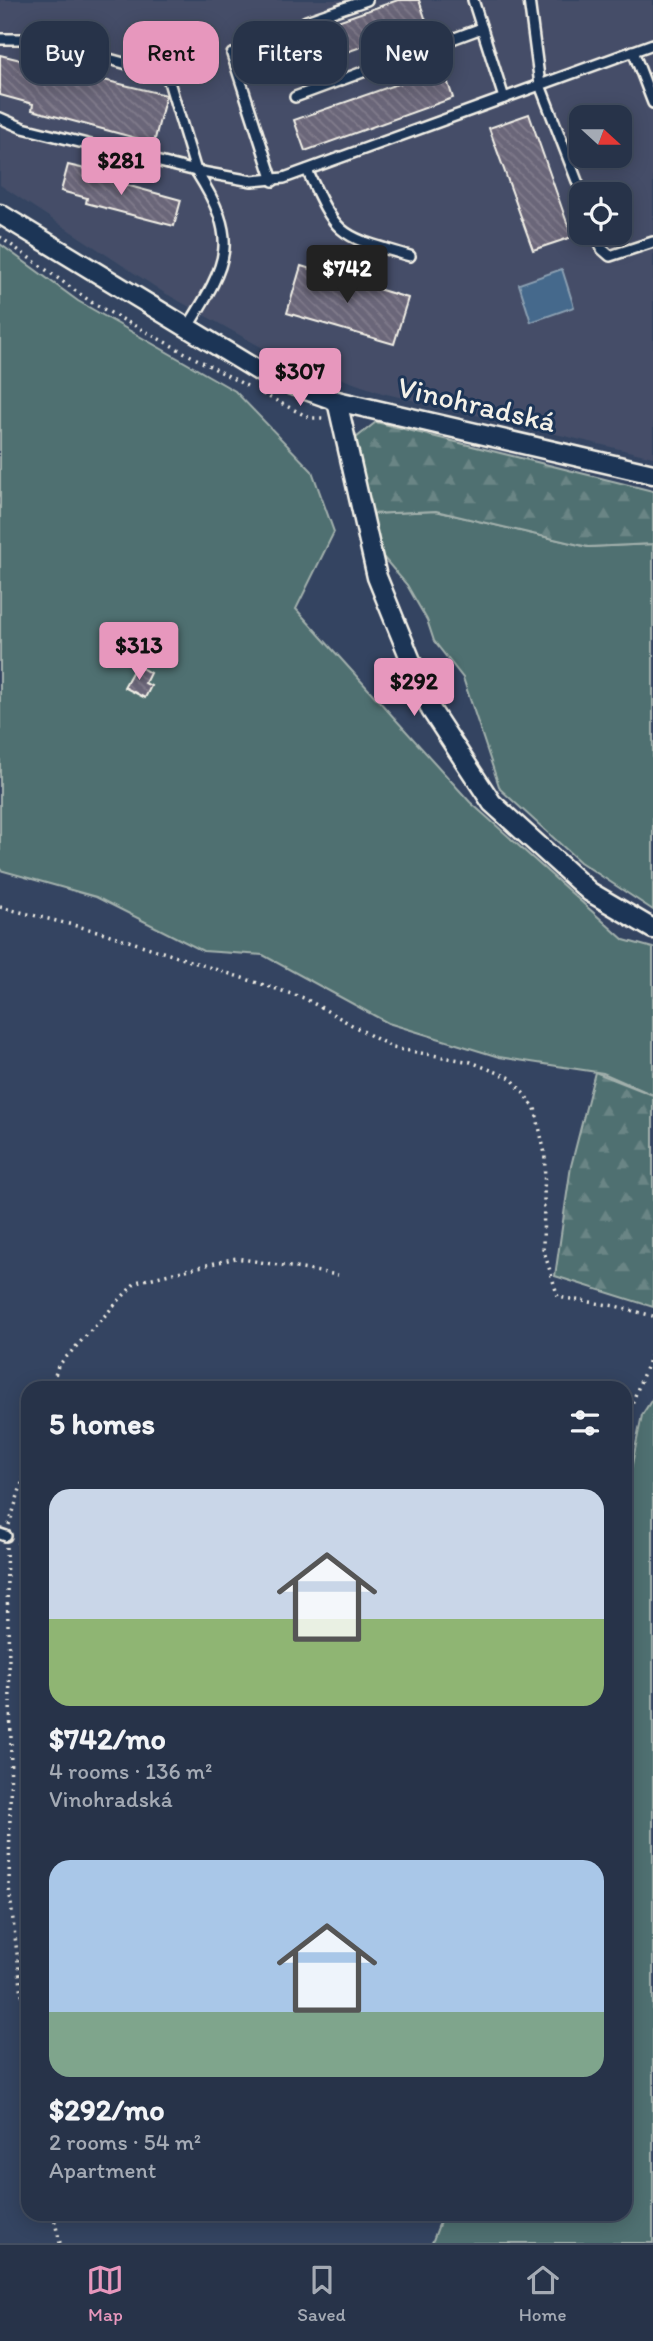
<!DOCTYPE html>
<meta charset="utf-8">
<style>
:root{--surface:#273349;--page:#2f3b50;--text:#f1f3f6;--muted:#a4aab4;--line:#434e61;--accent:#e797bd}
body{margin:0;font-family:Itim,sans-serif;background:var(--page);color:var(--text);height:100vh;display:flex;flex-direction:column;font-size:26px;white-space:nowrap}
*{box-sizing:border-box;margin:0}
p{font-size:23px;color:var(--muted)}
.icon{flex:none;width:38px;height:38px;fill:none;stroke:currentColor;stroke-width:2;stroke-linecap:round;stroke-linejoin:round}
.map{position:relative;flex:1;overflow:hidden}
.details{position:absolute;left:21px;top:1381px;width:611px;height:840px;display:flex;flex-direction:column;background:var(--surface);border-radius:21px;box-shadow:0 4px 18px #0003,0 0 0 2px var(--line)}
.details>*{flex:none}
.hud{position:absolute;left:21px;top:21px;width:612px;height:63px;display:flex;gap:14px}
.needle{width:46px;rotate:111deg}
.fabs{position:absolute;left:569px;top:105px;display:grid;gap:14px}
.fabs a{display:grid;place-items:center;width:63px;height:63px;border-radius:14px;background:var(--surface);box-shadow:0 4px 18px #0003,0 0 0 2px var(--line);font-size:35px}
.price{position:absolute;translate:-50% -60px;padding:0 16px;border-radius:7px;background:var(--accent);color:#111;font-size:23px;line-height:46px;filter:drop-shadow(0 2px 4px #0008)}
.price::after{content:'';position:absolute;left:50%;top:42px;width:21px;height:16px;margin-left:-10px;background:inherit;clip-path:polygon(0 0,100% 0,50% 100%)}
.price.on{background:#222;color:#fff}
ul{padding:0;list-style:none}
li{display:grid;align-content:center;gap:14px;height:371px;padding:0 28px}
li span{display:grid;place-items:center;height:217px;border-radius:21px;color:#555}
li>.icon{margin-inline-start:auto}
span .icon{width:126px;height:126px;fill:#fffc;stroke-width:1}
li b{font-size:30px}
h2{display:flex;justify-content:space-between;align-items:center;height:84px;padding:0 28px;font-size:30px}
.pill{padding:0 24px;border-radius:21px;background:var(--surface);box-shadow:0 4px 18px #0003,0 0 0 2px var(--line);font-size:24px;line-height:63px}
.pill.on{background:var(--accent);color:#111}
.tabs{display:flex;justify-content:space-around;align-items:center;height:98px;border-top:2px solid var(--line);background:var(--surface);font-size:19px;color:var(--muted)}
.tabs a{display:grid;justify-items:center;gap:4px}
.tabs .on{color:var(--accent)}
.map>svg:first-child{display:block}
.built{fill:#444e68;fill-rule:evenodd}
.green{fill:#507071;stroke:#a2b0ac;stroke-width:2}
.forest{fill:url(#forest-firs);stroke:#a2b0ac;stroke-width:2}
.water{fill:#45698c;stroke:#8b9fb1;stroke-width:2}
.building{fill:url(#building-back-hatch);stroke:#f4f1e8;stroke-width:2}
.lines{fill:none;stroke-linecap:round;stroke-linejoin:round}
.lane-casing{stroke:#f4f1e8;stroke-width:14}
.street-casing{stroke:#f4f1e8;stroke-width:23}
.path{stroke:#f4f1e8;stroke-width:3.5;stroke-dasharray:2 5;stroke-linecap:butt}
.lane{stroke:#1d3557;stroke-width:9}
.street{stroke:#1d3557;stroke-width:18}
.labels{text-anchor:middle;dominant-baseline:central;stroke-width:6;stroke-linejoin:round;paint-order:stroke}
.street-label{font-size:30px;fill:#f4f1e8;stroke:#1d3557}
</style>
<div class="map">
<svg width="653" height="2243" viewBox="0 0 653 2243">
<defs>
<pattern id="forest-firs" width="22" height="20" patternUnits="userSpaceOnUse" patternTransform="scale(1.75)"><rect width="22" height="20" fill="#507071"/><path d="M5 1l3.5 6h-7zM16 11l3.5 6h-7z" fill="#6a8585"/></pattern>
<pattern id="building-back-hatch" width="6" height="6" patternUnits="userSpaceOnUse" patternTransform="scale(1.75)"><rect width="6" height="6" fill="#6b6679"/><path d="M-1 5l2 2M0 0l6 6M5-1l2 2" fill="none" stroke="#817c8c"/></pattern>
</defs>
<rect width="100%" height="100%" fill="#344461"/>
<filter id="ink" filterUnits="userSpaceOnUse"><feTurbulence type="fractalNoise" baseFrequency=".0143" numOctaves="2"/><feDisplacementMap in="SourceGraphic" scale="14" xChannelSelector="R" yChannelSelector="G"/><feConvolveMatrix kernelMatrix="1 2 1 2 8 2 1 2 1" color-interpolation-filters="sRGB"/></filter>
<g filter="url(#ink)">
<!-- built -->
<path class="built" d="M0,0H653V457L382,393L277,356L163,292L0,185ZM581,117H620V156H581ZM581,194H620V233H581Z"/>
<!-- green -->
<g class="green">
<polygon points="0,244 78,301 235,391 312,471 334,532 296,609 470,802 624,940 653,948 653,1095 603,1073 499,1057 388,1023 263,955 203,951 96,897 0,870"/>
<polygon points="436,511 588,547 653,544 653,910 580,862 500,789 463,678 434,641 427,620 407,585 383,557 370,514"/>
<polygon points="653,1398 653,2243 432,2243 443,2214 625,2214 625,1499 642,1415"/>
</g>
<!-- forest -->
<g class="forest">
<polygon points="376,422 653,491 653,544 588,547 436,511 370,514 356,438"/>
<polygon points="595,1072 653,1095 653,1307 555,1276 571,1166"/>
</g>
<!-- water -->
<polygon class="water" points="562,269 574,307 531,322 519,284"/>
<!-- building -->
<g class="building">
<polygon points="398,0 419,0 427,24 278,76 268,45"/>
<polygon points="0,55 166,95 154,143 32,110 33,104 0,95"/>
<polygon points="443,68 453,98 305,151 294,120"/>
<polygon points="529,114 572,237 533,250 489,128"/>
<polygon points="68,165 94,171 93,176 181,200 174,226 86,203 87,198 61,191"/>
<polygon points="301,266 408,298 394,344 287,313"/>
<polygon points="136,665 150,673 145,683 151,686 145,698 124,687"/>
</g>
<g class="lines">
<defs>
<g id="lane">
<polyline points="473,0 504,98"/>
<polyline points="529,0 540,85 582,194"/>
<polyline points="306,21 367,0"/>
<polyline points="0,39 37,39 167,75 196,171"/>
<polyline points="633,51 653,103"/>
<polyline points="232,54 273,181"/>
<polyline points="295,97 482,28"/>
<polyline points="0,118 23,128 196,171"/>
<path d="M307,170C338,238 338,235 410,256"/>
<polyline points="596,233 602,249 610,256 653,242"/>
<path d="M187,328C229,261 240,240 196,171L252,181L284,178L653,44"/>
<polyline points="0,1534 6,1536"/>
</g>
<g id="street">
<polyline points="0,214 267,376 337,401 653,474"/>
<polyline points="337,401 377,577 431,710 492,803 590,892 653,929"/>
</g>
</defs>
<!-- lane casing -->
<use href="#lane" class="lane-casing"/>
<!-- street casing -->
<use href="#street" class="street-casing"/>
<!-- path -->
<g class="path">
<polyline points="0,237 94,304 247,386"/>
<polyline points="263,394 310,418 323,418"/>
<polyline points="0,907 101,932 304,998 393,1048 471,1062 511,1078 535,1108 545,1154 543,1248 558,1297 615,1306 653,1316"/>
<polyline points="51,1388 58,1366 136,1282 236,1258 338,1275"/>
<polyline points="625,1422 653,1349"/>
<polyline points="9,1525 28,1463"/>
<polyline points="17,1542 28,1548"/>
<polyline points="6,1547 11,1739 9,1887 28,2044"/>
<polyline points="53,2214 60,2243"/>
</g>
<!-- lane -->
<use href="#lane" class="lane"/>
<!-- street -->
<use href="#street" class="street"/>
</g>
</g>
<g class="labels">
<!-- street labels -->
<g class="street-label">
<text transform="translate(477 404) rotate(13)">Vinohradská</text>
</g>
</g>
</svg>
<div class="fabs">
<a><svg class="needle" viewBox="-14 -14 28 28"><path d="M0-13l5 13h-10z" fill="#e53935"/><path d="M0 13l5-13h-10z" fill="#a4aab4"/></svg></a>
<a><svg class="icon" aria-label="locate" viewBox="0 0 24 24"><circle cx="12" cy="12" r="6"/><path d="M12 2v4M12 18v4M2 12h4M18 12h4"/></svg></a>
</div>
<b class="price" style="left:121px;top:197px">$281</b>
<b class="price on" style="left:347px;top:305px">$742</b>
<b class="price" style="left:300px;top:408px">$307</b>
<b class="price" style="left:139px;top:682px">$313</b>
<b class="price" style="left:414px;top:718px">$292</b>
<div class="hud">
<a class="pill">Buy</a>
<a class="pill on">Rent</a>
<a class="pill">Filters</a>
<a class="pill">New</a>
</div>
<section class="details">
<h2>5 homes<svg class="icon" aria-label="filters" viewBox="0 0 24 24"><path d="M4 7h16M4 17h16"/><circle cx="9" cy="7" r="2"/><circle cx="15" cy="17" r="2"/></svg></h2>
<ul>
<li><span style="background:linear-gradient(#c9d6e8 60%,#8fb573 0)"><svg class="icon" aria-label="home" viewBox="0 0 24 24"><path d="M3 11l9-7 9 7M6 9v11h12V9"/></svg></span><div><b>$742/mo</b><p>4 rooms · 136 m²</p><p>Vinohradská</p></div></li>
<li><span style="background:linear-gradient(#a9c7e8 70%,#7fa58c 0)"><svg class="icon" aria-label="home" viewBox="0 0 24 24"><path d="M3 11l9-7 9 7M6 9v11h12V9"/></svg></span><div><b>$292/mo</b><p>2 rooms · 54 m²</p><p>Apartment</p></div></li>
</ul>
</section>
</div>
<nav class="tabs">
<a class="on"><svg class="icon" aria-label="map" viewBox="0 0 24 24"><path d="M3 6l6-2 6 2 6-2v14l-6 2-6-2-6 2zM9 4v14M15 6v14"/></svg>Map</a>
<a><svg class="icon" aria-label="saved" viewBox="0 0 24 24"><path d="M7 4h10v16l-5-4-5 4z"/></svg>Saved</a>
<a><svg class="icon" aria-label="home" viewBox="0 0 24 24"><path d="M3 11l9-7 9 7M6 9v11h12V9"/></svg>Home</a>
</nav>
